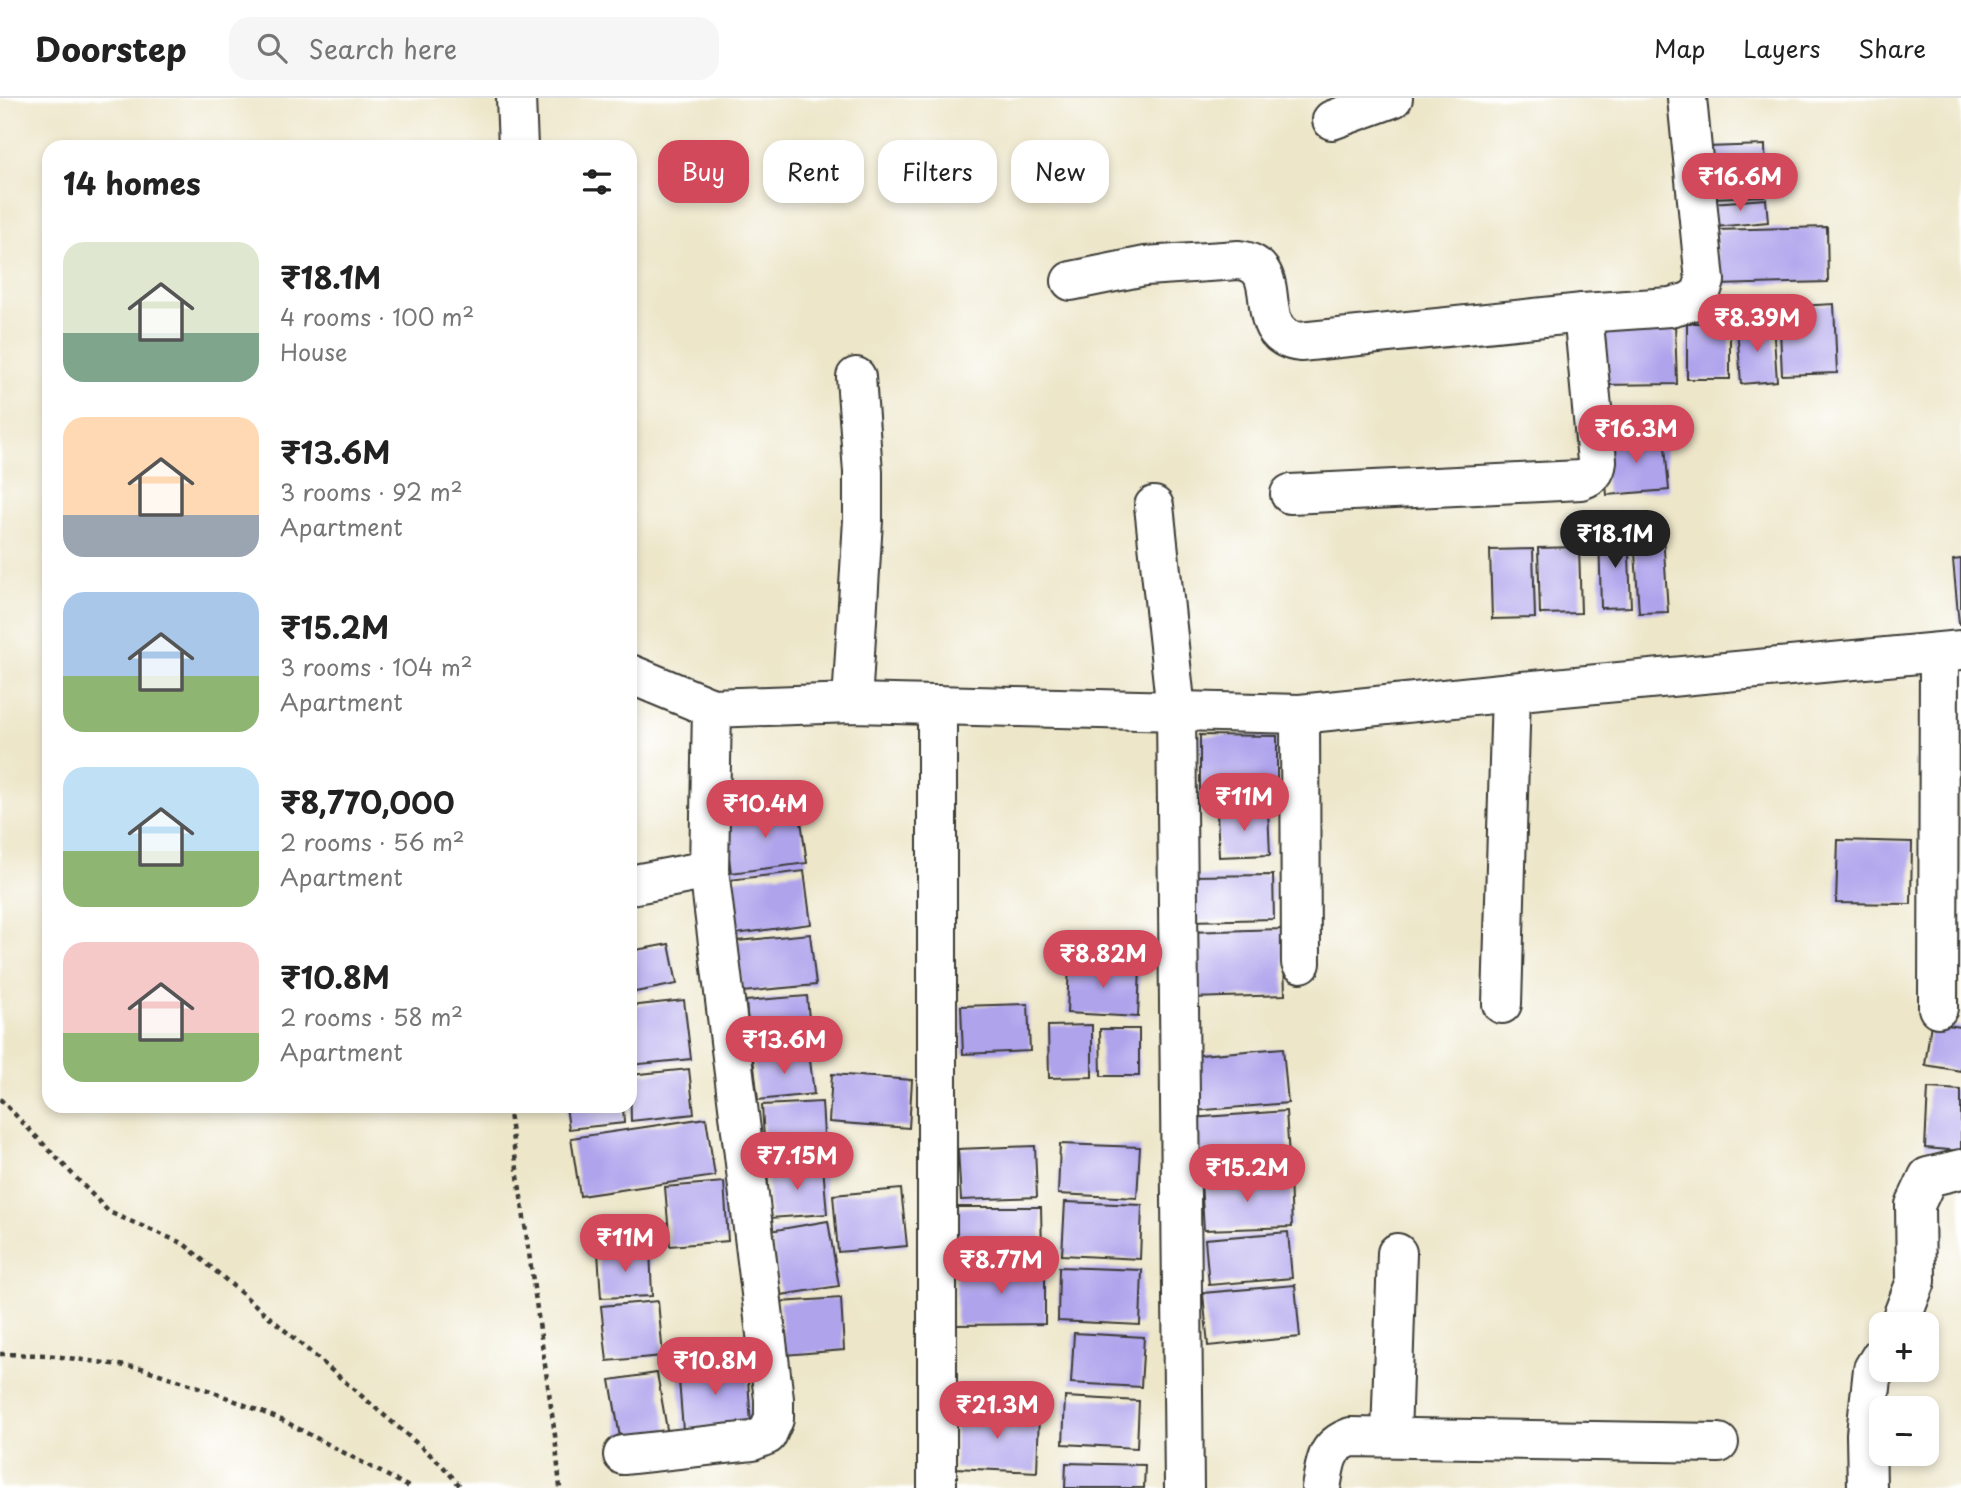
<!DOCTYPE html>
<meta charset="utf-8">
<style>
:root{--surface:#fff;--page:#f6f6f6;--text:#222;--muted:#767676;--line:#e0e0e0;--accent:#d1495b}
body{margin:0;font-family:"Playpen Sans",sans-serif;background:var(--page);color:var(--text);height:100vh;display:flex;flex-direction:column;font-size:26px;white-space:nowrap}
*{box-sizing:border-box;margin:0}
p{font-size:23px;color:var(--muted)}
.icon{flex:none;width:38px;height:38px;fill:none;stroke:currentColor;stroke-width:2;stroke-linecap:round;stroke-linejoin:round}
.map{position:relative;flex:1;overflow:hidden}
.drawer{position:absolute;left:42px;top:42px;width:595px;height:973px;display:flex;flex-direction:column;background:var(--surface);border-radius:21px;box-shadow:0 4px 10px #0003}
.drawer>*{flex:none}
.hud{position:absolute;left:658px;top:42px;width:665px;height:63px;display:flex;gap:14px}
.buttons{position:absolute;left:1869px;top:1214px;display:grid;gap:14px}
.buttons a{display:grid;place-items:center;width:70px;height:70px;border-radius:14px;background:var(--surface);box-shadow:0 4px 10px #0003;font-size:35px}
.price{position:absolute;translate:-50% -60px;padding:0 16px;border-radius:24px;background:var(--accent);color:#fff;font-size:23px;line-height:46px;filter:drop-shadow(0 2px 4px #0008)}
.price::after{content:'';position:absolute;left:50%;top:42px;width:21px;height:16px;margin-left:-10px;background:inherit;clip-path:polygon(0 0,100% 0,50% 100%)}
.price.on{background:#222;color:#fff}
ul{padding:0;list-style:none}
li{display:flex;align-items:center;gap:21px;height:175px;padding:0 21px}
li span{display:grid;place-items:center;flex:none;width:196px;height:140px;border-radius:21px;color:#555}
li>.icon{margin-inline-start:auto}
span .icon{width:84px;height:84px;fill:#fffc;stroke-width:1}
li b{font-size:30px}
h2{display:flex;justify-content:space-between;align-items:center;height:84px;padding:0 21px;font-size:30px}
.chip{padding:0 24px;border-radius:21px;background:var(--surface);box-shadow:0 4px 10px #0003;font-size:24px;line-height:63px}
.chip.on{background:var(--accent);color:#fff}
header{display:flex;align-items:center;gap:42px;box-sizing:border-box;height:98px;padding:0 35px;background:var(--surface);border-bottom:2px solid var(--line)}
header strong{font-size:33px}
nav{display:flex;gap:38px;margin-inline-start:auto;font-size:24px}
.search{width:490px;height:63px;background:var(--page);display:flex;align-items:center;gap:18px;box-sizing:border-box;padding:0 24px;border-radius:21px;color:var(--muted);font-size:26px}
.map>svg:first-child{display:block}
.building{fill:#afa3ec}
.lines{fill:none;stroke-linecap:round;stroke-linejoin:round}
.minor-casing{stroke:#3b3a36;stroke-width:42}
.path{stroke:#3b3a36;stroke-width:4.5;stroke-dasharray:5 5;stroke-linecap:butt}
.minor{stroke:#fff;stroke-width:38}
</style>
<header>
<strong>Doorstep</strong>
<div class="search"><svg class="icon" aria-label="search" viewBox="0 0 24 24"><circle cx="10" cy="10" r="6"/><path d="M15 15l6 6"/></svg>Search here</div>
<nav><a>Map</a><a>Layers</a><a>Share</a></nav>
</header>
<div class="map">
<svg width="1961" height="1390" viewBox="0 0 1961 1390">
<rect width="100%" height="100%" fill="#fff"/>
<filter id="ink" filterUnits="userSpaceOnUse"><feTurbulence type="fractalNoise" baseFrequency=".0143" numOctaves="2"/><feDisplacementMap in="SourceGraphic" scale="14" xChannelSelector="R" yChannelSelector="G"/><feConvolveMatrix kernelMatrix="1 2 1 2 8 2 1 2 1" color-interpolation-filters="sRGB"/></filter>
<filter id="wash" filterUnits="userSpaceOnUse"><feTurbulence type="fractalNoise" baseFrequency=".00686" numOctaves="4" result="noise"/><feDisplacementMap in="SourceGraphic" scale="28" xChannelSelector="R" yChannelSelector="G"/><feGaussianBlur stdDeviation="1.57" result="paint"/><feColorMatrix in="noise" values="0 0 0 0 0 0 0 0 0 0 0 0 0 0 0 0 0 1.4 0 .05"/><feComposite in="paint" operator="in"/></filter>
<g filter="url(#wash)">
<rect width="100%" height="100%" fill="#ede6c9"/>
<g id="blocks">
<!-- building -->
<g class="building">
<polygon points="1765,47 1766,98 1710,100 1707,49"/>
<polygon points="1766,101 1768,124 1715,129 1712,105"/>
<polygon points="1827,129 1828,184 1718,187 1716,132"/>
<polygon points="1834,206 1837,275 1782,277 1779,209"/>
<polygon points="1675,225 1677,286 1600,287 1598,226"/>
<rect x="1687" y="225" width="43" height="56"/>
<polygon points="1773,225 1777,283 1741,286 1737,228"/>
<polygon points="1664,337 1669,392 1607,397 1602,343"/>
<polygon points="1628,433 1631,509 1601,510 1599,434"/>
<polygon points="1663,437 1668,514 1639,515 1634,439"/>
<polygon points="1579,449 1581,515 1540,516 1538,450"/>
<polygon points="1533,451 1535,520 1492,521 1490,452"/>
<polygon points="1961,461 1961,526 1959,526 1953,462"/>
<polygon points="1200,637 1277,638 1277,705 1200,704"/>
<polygon points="799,709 807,765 731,775 724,719"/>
<polygon points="1268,711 1270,757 1219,759 1217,713"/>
<polygon points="1838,742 1912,744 1911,806 1836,805"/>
<polygon points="804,773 811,826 736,836 729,782"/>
<polygon points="1273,777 1274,821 1191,823 1190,778"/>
<polygon points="1283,831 1285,897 1191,900 1189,834"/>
<polygon points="810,836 816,887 742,894 737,843"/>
<polygon points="669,846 677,886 630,895 630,853"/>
<polygon points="1069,865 1140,869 1138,919 1067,915"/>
<polygon points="807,898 811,945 750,950 746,903"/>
<polygon points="684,902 691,961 630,967 630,908"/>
<polygon points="1028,906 1030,953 963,956 961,908"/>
<polygon points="1931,925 1961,929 1961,973 1925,967"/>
<polygon points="1092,927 1092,979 1049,980 1048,928"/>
<polygon points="1100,931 1139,931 1139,978 1101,978"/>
<polygon points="1283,950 1288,1005 1194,1013 1188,958"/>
<polygon points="809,954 814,996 758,1002 753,960"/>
<polygon points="689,971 694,1016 631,1023 630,977"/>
<polygon points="832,976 912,982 909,1030 829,1024"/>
<polygon points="1928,990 1961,992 1961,1053 1925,1050"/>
<polygon points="822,1004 825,1054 765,1057 762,1007"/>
<polygon points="566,1008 623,1008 624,1025 569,1031"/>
<polygon points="1286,1013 1289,1059 1195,1065 1191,1020"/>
<polygon points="706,1020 715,1078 580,1098 571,1040"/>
<polygon points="1060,1046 1140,1049 1137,1100 1058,1096"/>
<polygon points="1035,1048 1037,1099 961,1102 958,1051"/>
<polygon points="823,1068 827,1116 770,1120 767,1072"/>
<polygon points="1290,1080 1292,1129 1204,1132 1201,1084"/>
<polygon points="724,1084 728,1143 670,1148 665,1089"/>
<polygon points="901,1091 907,1148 838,1154 833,1097"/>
<polygon points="1065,1104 1142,1107 1140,1161 1062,1157"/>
<polygon points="955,1109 1041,1109 1042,1156 956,1156"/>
<polygon points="828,1123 839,1188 781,1197 770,1133"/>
<polygon points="1288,1134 1292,1180 1209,1187 1205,1141"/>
<polygon points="650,1151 652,1198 601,1200 598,1154"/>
<polygon points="1045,1168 1045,1226 956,1227 956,1170"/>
<polygon points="1059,1169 1142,1172 1140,1227 1058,1223"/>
<polygon points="1295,1187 1300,1239 1208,1248 1203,1195"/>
<polygon points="841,1200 844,1252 784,1257 780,1204"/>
<polygon points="658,1203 663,1258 607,1263 601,1208"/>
<polygon points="1074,1235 1144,1239 1141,1289 1071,1285"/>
<polygon points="747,1265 751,1328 683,1332 678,1270"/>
<polygon points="657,1275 668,1337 621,1345 610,1282"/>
<polygon points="1065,1299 1139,1303 1137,1350 1063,1346"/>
<polygon points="956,1312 1039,1315 1037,1374 955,1370"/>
<polygon points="1066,1365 1145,1367 1144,1390 1065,1390"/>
</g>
</g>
</g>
<g filter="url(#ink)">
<use href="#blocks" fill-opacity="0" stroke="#3b3a36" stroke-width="2"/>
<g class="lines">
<defs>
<g id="minor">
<polyline points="516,0 518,49"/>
<polyline points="1332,22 1393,0"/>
<path d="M1071,183L1145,168L1239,162C1290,168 1246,237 1300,244L1583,215L1670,209L1689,204L1700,197L1705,183L1687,0"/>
<path d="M1290,396L1581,382C1592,378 1596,374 1597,363L1583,215"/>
<polyline points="1154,408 1176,613 1184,1390"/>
<polyline points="630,576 712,610 852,605 1300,616 1511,594 1961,552"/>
<polyline points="852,605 863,422 863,374 856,279"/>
<polyline points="1300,616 1301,865"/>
<polyline points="630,787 709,772"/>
<polyline points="1502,906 1511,594"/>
<polyline points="1938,910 1939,555"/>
<polyline points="1899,1227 1916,1183 1915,1107 1928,1079 1961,1071"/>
<polyline points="1391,1339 1397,1155"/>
<polyline points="623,1357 752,1343 767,1337 774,1321 774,1301 709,772 712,610"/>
<polyline points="937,1390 937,607"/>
<path d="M1321,1390C1326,1365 1324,1349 1351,1339L1719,1345"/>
<polyline points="1867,1390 1866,1336 1873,1271 1881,1258"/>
</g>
</defs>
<!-- minor casing -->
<use href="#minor" class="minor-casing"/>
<!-- path -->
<g class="path">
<polyline points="0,1001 109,1114 184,1146 440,1365 462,1390"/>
<polyline points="508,1008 555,1337 560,1390"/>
<polyline points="0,1256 47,1257 141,1270 211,1293 284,1323 411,1390"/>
</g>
<!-- minor -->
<use href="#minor" class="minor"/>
</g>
</g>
</svg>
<div class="buttons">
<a>+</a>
<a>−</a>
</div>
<b class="price" style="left:1740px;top:115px">₹16.6M</b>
<b class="price" style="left:1757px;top:256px">₹8.39M</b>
<b class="price" style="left:1636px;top:367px">₹16.3M</b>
<b class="price on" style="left:1615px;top:472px">₹18.1M</b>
<b class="price" style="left:1244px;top:735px">₹11M</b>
<b class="price" style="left:765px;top:742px">₹10.4M</b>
<b class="price" style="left:1103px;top:892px">₹8.82M</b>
<b class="price" style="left:784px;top:978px">₹13.6M</b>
<b class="price" style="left:797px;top:1094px">₹7.15M</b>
<b class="price" style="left:1247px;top:1106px">₹15.2M</b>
<b class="price" style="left:625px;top:1176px">₹11M</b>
<b class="price" style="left:1001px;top:1198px">₹8.77M</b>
<b class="price" style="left:715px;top:1299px">₹10.8M</b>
<b class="price" style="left:997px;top:1343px">₹21.3M</b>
<div class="hud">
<a class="chip on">Buy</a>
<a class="chip">Rent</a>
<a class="chip">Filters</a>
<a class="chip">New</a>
</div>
<section class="drawer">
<h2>14 homes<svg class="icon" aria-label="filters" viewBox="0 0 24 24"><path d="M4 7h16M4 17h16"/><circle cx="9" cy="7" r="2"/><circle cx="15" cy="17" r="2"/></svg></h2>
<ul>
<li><span style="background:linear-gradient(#dfe7d0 65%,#7fa58c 0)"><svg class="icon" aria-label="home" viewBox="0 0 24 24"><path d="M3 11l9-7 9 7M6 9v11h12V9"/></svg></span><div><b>₹18.1M</b><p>4 rooms · 100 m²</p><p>House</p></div></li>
<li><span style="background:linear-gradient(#ffd9b3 70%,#9aa5b1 0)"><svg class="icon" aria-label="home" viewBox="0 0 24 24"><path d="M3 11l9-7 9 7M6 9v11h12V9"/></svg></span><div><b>₹13.6M</b><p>3 rooms · 92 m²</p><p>Apartment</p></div></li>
<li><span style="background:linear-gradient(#a9c7e8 60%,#8fb573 0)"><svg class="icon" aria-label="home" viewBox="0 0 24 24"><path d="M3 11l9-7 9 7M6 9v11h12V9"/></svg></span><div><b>₹15.2M</b><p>3 rooms · 104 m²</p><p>Apartment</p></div></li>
<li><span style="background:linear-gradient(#bfe0f5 60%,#8fb573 0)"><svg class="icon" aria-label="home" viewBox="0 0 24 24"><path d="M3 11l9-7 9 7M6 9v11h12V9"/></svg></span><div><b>₹8,770,000</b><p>2 rooms · 56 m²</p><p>Apartment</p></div></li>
<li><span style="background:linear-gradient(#f6c9c9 65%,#8fb573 0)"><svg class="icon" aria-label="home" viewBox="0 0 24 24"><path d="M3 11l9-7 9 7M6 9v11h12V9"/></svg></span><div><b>₹10.8M</b><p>2 rooms · 58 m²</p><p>Apartment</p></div></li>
</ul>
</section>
</div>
